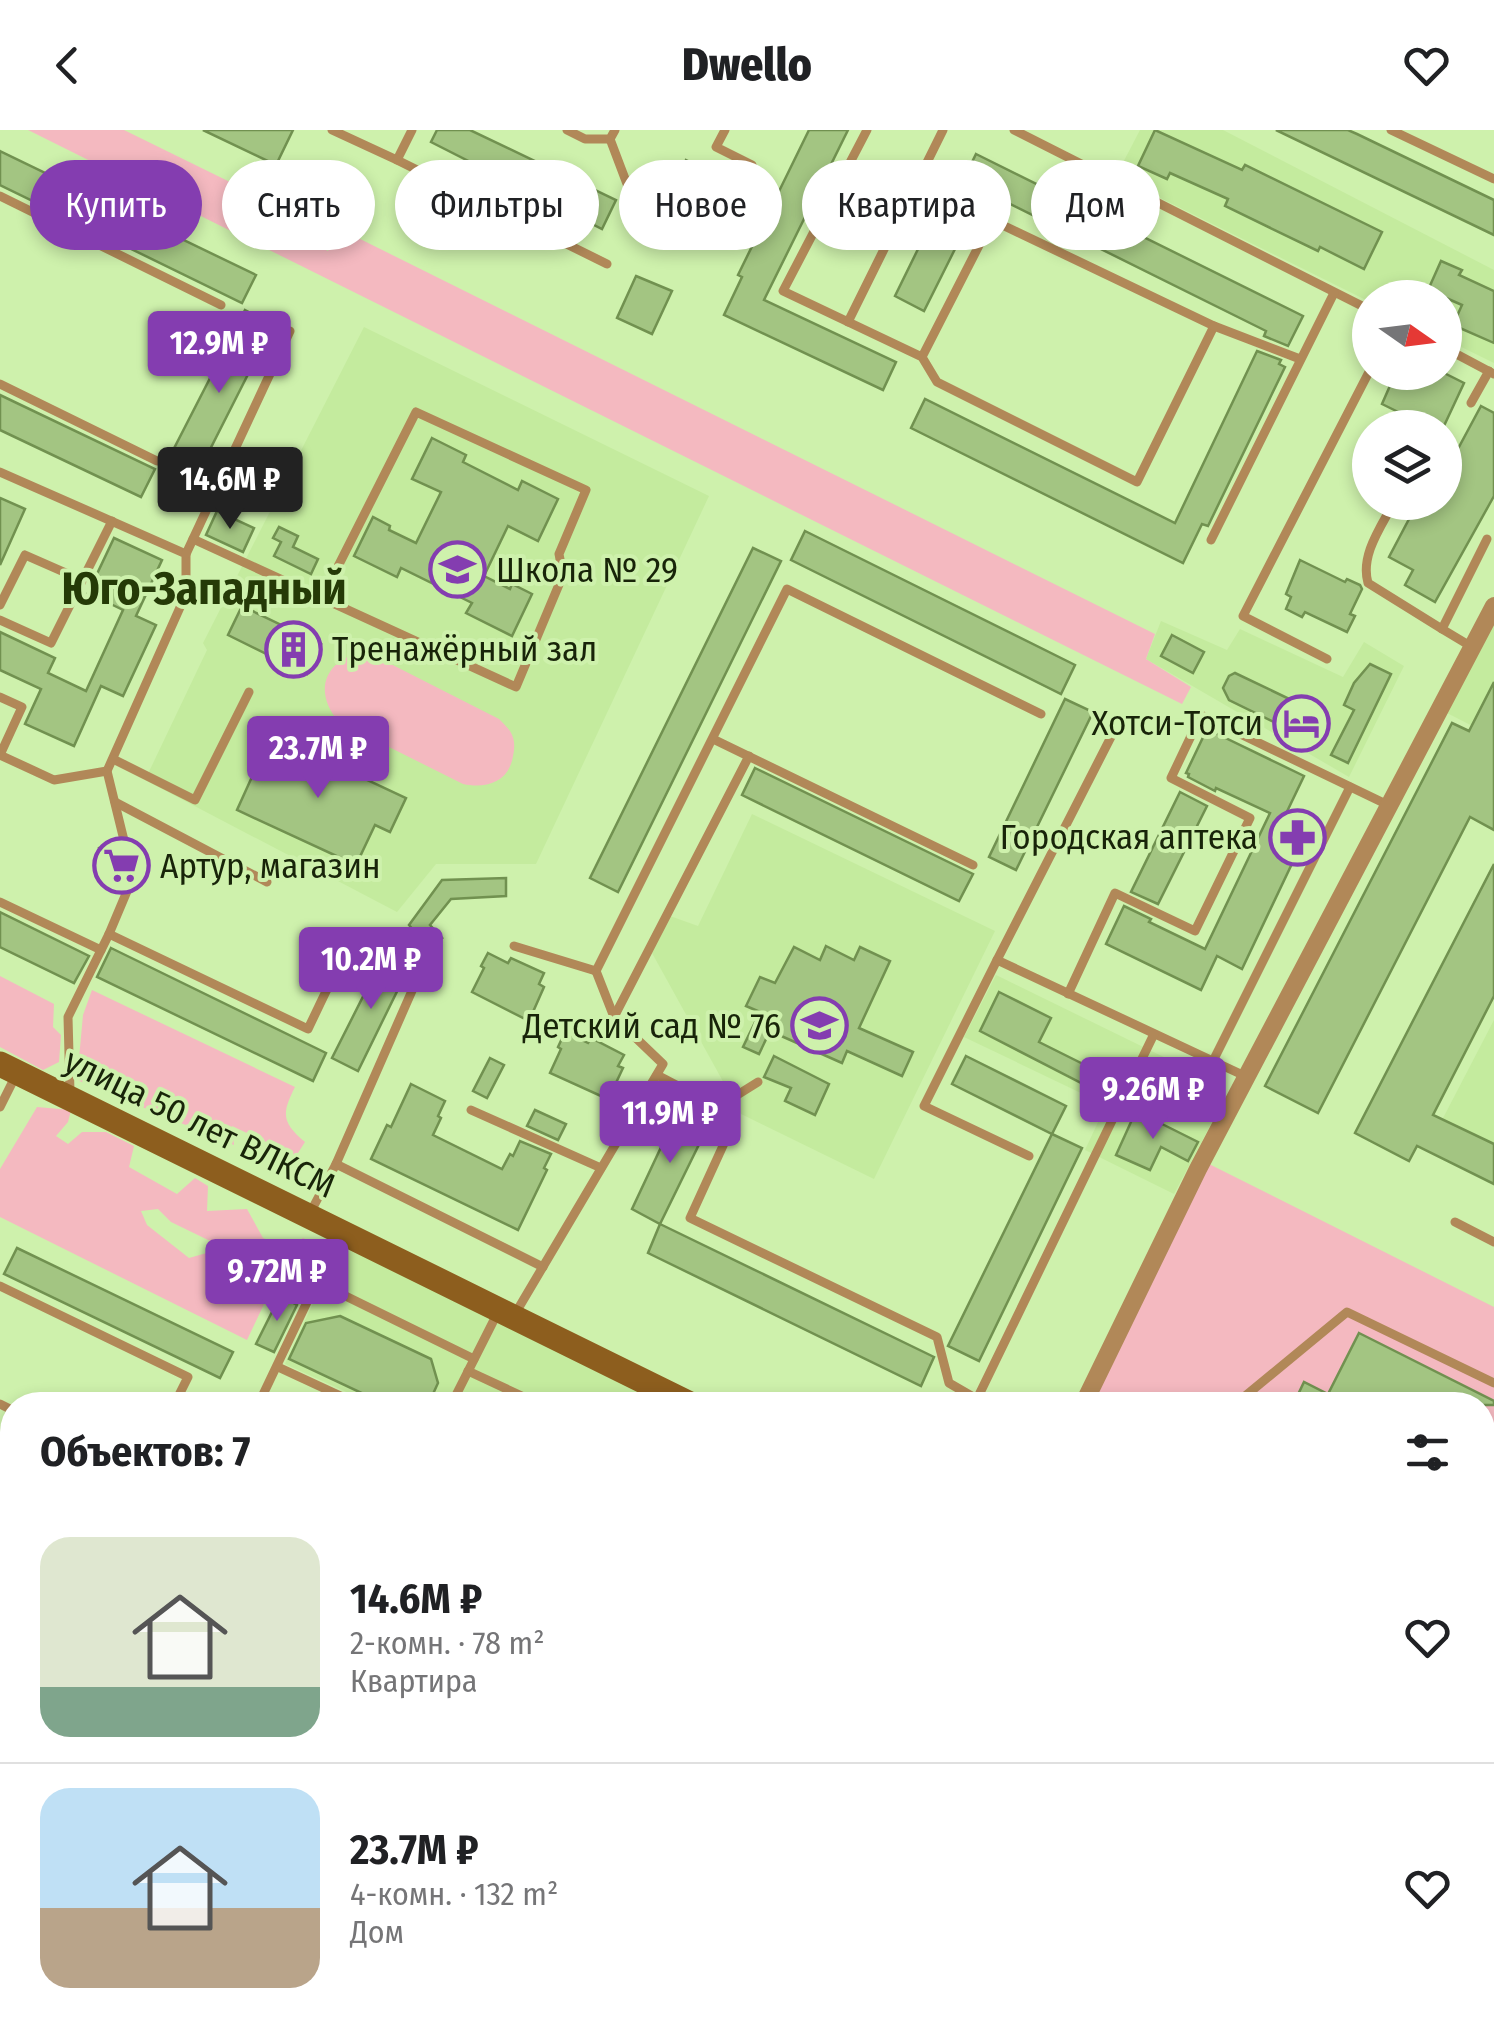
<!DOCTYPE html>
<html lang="ru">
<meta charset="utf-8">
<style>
:root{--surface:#fff;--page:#f2f2f2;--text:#202124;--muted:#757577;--line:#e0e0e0;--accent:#843db0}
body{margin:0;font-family:"Fira Sans Condensed",sans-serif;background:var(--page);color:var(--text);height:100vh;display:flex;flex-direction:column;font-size:38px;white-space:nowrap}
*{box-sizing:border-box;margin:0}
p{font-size:32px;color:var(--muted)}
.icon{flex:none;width:55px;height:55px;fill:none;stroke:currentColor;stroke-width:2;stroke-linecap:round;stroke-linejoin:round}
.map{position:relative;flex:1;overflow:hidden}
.side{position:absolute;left:0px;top:1262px;width:1495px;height:642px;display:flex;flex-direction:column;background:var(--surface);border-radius:40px 40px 0 0;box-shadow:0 5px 15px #0003}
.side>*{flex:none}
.top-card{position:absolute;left:30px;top:30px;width:1435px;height:90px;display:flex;gap:20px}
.needle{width:65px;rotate:104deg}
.buttons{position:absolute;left:1352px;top:150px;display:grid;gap:20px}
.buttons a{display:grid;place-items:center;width:110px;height:110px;border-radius:50%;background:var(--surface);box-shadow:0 5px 15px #0003;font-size:50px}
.price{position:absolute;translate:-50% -85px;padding:0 22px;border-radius:10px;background:var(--accent);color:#fff;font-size:32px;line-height:65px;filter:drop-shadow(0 2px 5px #0008)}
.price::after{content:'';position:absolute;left:50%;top:60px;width:30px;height:22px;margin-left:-15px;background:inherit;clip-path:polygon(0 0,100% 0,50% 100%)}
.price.current{background:#222;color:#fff}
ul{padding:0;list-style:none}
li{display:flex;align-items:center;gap:30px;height:250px;padding:0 40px}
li+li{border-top:2px solid var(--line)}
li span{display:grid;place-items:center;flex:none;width:280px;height:200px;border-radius:30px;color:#555}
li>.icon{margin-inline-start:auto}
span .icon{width:120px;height:120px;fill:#fffc;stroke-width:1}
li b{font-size:42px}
h2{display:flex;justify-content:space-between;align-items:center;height:120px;padding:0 40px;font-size:42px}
.pill{padding:0 35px;border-radius:45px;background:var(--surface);box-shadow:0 5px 15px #0003;font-size:35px;line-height:90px}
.pill.current{background:var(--accent);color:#fff}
header{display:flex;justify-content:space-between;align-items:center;height:130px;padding:0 40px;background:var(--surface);font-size:45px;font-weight:800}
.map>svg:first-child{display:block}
.built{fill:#c4eb9e}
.green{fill:#f4b9c0}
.building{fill:#a3c582;stroke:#719150;stroke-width:2.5}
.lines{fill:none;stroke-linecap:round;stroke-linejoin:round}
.lane{stroke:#b18858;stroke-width:9}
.street{stroke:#b18858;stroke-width:18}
.secondary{stroke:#8d5e1e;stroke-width:25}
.labels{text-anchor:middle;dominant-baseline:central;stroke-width:8;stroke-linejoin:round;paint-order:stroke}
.poi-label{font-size:35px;fill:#182409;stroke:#cef1ac;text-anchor:start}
.street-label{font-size:35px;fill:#182409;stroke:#cef1ac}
.district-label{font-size:45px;font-weight:bold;fill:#253a07;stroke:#cef1ac}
</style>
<header><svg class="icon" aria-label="back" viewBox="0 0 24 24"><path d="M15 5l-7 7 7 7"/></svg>Dwello<svg class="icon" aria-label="heart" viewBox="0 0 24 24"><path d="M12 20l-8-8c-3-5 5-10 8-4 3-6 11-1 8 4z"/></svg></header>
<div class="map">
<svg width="1494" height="1904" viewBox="0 0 1494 1904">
<rect width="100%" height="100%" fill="#cef1ac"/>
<!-- built -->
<g class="built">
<polygon points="1140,0 1223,0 1494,140 1494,233 1445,209 1445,168 1370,168 1370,172 1116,46"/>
<polygon points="364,197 709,366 536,734 436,734 397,782 145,650 207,520 203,513"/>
<polygon points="1161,491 1227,520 1240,499 1343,547 1364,512 1404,536 1349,647 1146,529"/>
<polygon points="1494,492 1494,607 1447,583"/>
<polygon points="752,684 995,801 874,1049 741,984 652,823 670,786 698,796"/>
<polygon points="996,845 1221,955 1224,964 1220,977 1174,1064 1085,1020 1106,975 964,907"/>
<polygon points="1494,890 1494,1050 1428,1017"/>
<polygon points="348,1118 674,1275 375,1275 285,1234 337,1121"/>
<polygon points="2,1357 12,1362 12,1712 0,1706 0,1362"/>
</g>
<!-- green -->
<g class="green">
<polygon points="28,0 124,0 287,80 282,99 328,121 340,99 1155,504 1146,529 1191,557 1182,574"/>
<path d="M362,522L375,526L499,589C503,593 507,597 510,601C515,609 515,617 513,626C509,652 486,659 463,654L339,592C313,562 324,531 362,522Z"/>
<polygon points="0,846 54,874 53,897 61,905 59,932 43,940 0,917"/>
<path d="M92,860L295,957C282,983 281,992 305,1012L296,1026L232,996L234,1015L77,950L83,885Z"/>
<polygon points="37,977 71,980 68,992 56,1006 68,1014 82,1002 106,1002 134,1016 129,1037 177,1064 195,1048 208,1056 207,1081 247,1079 263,1108 290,1119 303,1108 316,1115 304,1129 307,1140 295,1152 171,1092 158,1079 141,1081 147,1095 189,1128 210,1122 247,1141 250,1163 262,1162 265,1172 247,1210 0,1087 0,1039"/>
<polygon points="1209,1034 1494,1177 1494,1459 1483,1482 1482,1275 1089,1275"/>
<polygon points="1194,1892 1301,1892 1301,1893 1296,1904 1192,1904 1188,1902"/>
</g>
<!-- building -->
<g class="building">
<polygon points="203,0 293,0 276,35"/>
<polygon points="437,0 470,0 616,70 602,99 431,12"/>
<polygon points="809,0 848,0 764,170 896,232 883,260 724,185 742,147 738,145"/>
<polygon points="1155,0 1242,40 1245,35 1382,102 1364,139 1320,117 1318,121 1225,76 1228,69 1170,43 1167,49 1138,36"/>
<polygon points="1276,0 1348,0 1357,4 1494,70 1494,105"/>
<polygon points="0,21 256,145 242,173 0,55"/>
<polygon points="976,24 1303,186 1288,216 1264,206 1266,201 984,61 924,181 895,166 945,64 954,69"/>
<polygon points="686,30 739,57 718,98 666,71"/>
<polygon points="318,59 344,71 325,109 300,97"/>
<polygon points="1441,131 1462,140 1459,145 1494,161 1494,213 1453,195 1462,175 1428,160"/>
<polygon points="636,146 672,161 652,204 617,188"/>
<polygon points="245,180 273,195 194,351 165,336"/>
<polygon points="1257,221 1281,230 1279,234 1285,237 1208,396 1202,394 1183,433 911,298 925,269 1175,393"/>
<polygon points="1396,242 1442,242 1464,253 1443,298 1431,298 1382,274"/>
<polygon points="0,265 155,339 141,367 0,300"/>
<polygon points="1481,276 1494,283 1494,366 1435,472 1405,455 1413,440 1389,427 1418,372 1445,372 1445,343"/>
<polygon points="432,308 466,325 463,332 518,360 522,351 558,369 538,411 508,396 484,446 510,459 512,454 532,464 512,506 466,483 472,473 401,438 397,447 354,426 373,387 390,396 389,400 416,413 441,362 412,349"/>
<polygon points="0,368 25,379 0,435"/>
<polygon points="217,381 254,398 243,422 206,405"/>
<polygon points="279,397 298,406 293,417 318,429 311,444 274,426 281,412 273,408"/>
<polygon points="805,401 1075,535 1061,564 791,430"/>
<polygon points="114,408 162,430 136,486 156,495 123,566 101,556 74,616 25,594 41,559 0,540 0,502 55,528 48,543 86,561 123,480 88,463"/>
<polygon points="753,418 781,431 618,762 590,748"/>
<polygon points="1300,430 1345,452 1347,449 1360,455 1362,459 1350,484 1355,486 1347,502 1305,482 1302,487 1286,479 1291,467 1286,464"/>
<polygon points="242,476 321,514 307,544 228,505"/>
<polygon points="1172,505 1204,522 1193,543 1161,526"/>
<polygon points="1370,534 1391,544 1348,633 1331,625 1354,580 1344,575 1354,553"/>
<polygon points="1235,543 1306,577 1312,587 1311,594 1306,600 1294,602 1229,570 1223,558 1229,546"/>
<polygon points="1494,552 1494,700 1470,687 1318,983 1265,956 1452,593 1469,601"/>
<polygon points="1065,569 1093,582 1016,740 989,727"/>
<polygon points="1207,599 1304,646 1283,690 1307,702 1242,839 1217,826 1201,860 1106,814 1124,776 1151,789 1149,792 1205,819 1270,683 1216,658 1215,661 1188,647 1189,644 1186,643"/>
<polygon points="271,605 406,668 390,702 375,695 356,735 237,680"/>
<polygon points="755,638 973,744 959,771 742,665"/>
<polygon points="1180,662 1207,676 1158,774 1131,762"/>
<polygon points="116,715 120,746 103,748 99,718"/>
<polygon points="1494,734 1494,866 1433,985 1494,1014 1494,1054 1417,1016 1409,1031 1355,1003"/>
<polygon points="506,748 506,766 451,769 430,795 442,808 427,816 409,795 442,750"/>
<polygon points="0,782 89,826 74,853 0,817"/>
<polygon points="826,816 854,830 860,817 890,831 859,898 913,922 902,946 847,921 842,933 770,901 759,924 743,917 760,882 746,876 760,847 775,853 794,817 820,830"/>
<polygon points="111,818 326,923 313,951 97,847"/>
<polygon points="386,821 410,835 358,941 332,928"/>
<polygon points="488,823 508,833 511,828 544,843 539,854 544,857 529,891 472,862 484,838 481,836"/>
<polygon points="999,862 1051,888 1039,912 1097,941 1089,957 980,901"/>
<polygon points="565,902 588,913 591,908 624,925 618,936 623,938 615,955 619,956 612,971 550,943 561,919 558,917"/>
<polygon points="774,926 829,954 815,985 785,971 791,958 764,947"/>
<polygon points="966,926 1066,976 1052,1004 952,954"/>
<polygon points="490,928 504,935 487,968 473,961"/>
<polygon points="411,954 445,971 438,986 441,988 433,1005 502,1039 510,1024 513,1026 520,1011 551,1024 544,1038 547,1040 518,1100 371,1029 387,995 391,997"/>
<polygon points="679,979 709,994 660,1094 632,1079"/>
<polygon points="535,980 566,994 558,1010 527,996"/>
<polygon points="1136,981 1198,1012 1188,1031 1161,1017 1150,1040 1116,1025"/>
<polygon points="1052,1004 1082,1018 979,1231 948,1216"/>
<polygon points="660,1094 934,1227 921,1256 648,1123"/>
<polygon points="17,1118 233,1222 220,1248 4,1144"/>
<polygon points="280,1166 297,1175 274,1222 256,1214"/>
<polygon points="340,1186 431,1229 438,1253 428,1275 387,1275 289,1229 306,1193"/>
<polygon points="1359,1203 1494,1271 1494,1275 1293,1275 1304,1252 1328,1264"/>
</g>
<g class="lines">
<!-- lane -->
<g class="lane">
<polyline points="332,0 397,30"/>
<polyline points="412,0 397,30 607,134"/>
<polyline points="567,0 585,9 610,9 615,0"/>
<polyline points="725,0 716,17 752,35"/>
<polyline points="867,0 783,161 922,227 937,252 1137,352 1214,196 992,90 922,227"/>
<polyline points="1014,0 1370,180"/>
<polyline points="1391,0 1494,49"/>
<polyline points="610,9 638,83"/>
<polyline points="0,66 221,175"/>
<polyline points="848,192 943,0"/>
<polyline points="1214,196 1300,229"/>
<polyline points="1445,218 1494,244"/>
<polyline points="0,254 157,331"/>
<polyline points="1471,273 1489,241"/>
<polyline points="0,342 186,424 186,464 107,641"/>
<path d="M1394,372C1381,397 1360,425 1368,453L1442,499"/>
<polyline points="193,409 516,557 563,445 559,424 586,360 416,282 322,468"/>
<polyline points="1211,410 1334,163"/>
<polyline points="186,424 290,201"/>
<polyline points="0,475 25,425 82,450"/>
<polyline points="0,490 51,513 112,391"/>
<polyline points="1472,517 1442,499 1487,409"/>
<polyline points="1327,529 1243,486 1370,240"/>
<polyline points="0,567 22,577 0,625"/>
<polyline points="713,609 973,735"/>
<polyline points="0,625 54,650 107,641 133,747 109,804 68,887 70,962"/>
<polyline points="113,629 195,670 249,562"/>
<polyline points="115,672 267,752"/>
<polyline points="0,772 101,820"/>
<polyline points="109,804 308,899 352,807 375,805 412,822 422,838 336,1034 309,1085"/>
<polyline points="514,816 596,841"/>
<polyline points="997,830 1113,603"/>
<polyline points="1068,864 1115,763 1195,801 1250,688 1171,648 1201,585 1388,675"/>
<polyline points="614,887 749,626"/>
<polyline points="1213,931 1350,657"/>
<polyline points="657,945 718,977 732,996 690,1088 937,1207 949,1253 987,1275"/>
<polyline points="0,977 17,943"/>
<polyline points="718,977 758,952"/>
<polyline points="471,980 601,1038"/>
<polyline points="1029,1026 924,976 997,830 1247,947"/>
<polyline points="336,1034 543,1137"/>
<polyline points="1455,1092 1494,1112"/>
<polyline points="317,1152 474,1229"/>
<polyline points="0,1156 188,1247 174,1275"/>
<polyline points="515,1184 663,934 614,887 596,841 787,459 1041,584"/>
<polyline points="278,1237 360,1275"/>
<polyline points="468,1241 541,1275"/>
<polyline points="977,1269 1154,904"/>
<polyline points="0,1274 12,1280"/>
<polyline points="258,1275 340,1103"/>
<polyline points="451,1275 498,1182"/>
<polyline points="1241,1275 1244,1267 1347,1182 1494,1253"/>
<polyline points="1482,1821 1494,1826"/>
<polyline points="0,1863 12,1835"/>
<polyline points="206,1892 228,1904"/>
<polyline points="600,1892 625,1904"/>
<polyline points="140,1904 146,1892"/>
<polyline points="452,1904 458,1892"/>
<polyline points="834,1904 839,1892"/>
<polyline points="930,1904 936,1892"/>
<polyline points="1491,1904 1494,1899"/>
</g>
<!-- street -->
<polyline class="street" points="1083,1275 1198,1039 1494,476"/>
<!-- secondary -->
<g class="secondary">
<polyline points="0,934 692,1275"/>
<polyline points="1482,1608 1494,1583"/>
<polyline points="1482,1657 1494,1663"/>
<polyline points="1337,1904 1342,1892"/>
</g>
</g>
<!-- icons -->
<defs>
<symbol id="school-ring" viewBox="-11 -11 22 22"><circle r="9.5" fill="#cef1ac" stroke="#843db0" stroke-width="1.5"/><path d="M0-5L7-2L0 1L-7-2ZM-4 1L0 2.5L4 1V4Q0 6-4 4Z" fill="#843db0"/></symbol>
<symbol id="building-ring" viewBox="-11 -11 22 22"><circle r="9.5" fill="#cef1ac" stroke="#843db0" stroke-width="1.5"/><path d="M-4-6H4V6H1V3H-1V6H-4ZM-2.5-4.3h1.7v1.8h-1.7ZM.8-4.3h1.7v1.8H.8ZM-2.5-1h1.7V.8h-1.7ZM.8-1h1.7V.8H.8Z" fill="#843db0"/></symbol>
<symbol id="hotel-ring" viewBox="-11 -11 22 22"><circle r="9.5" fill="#cef1ac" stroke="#843db0" stroke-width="1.5"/><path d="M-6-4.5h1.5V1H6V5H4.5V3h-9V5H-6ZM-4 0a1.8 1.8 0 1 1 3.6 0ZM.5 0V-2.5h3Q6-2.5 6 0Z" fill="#843db0"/></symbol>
<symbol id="pharmacy-ring" viewBox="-11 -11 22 22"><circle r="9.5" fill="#cef1ac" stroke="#843db0" stroke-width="1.5"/><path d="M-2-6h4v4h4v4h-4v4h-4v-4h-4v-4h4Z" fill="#843db0"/></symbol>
<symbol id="supermarket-ring" viewBox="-11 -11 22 22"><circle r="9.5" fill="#cef1ac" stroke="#843db0" stroke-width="1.5"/><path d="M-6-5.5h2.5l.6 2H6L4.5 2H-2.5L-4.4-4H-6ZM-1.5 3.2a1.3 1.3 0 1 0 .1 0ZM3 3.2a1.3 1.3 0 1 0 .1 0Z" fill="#843db0"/></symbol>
</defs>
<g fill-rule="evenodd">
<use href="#school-ring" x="426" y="408" width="63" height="63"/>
<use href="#building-ring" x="262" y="488" width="63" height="63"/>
<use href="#hotel-ring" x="1270" y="562" width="63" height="63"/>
<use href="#pharmacy-ring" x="1266" y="676" width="63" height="63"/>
<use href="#supermarket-ring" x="90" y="704" width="63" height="63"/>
<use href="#school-ring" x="788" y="864" width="63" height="63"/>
</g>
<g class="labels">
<!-- poi labels -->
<g class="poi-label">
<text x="496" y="440">Школа № 29</text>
<text x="332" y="519">Тренажёрный зал</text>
<text x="1263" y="593" text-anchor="end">Хотси-Тотси</text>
<text x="1258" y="707" text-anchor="end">Городская аптека</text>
<text x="160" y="736">Артур, магазин</text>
<text x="781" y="896" text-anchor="end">Детский сад № 76</text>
</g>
<!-- street labels -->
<g class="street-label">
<text transform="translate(200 993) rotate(26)">улица 50 лет ВЛКСМ</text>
</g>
<!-- district labels -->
<g class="district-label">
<text x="204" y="459">Юго-Западный</text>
</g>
</g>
</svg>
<div class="buttons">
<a><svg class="needle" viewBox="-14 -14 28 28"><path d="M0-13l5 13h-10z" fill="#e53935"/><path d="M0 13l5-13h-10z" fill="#757577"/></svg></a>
<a><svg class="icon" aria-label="layers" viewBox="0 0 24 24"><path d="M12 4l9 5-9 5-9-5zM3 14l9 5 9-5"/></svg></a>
</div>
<b class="price" style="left:219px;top:266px">12.9M ₽</b>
<b class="price current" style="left:230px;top:402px">14.6M ₽</b>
<b class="price" style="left:318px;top:671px">23.7M ₽</b>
<b class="price" style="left:371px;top:882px">10.2M ₽</b>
<b class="price" style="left:1153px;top:1012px">9.26M ₽</b>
<b class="price" style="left:670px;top:1036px">11.9M ₽</b>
<b class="price" style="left:277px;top:1194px">9.72M ₽</b>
<div class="top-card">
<a class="pill current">Купить</a>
<a class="pill">Снять</a>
<a class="pill">Фильтры</a>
<a class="pill">Новое</a>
<a class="pill">Квартира</a>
<a class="pill">Дом</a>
</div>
<section class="side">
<h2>Объектов: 7<svg class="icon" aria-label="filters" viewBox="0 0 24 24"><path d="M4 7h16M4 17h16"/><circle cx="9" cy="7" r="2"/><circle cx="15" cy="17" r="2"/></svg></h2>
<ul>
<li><span style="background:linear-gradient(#dfe7d0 75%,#7fa58c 0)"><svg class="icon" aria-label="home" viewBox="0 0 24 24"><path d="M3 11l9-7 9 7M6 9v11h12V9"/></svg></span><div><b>14.6M ₽</b><p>2-комн. · 78 m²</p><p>Квартира</p></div><svg class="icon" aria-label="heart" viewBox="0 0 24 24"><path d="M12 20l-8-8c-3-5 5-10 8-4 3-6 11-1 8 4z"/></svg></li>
<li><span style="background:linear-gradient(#bfe0f5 60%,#b9a48a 0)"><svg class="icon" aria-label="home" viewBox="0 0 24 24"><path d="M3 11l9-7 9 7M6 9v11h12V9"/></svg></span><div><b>23.7M ₽</b><p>4-комн. · 132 m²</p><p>Дом</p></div><svg class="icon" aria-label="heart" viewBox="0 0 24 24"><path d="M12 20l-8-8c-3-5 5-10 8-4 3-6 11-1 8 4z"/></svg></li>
</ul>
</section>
</div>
